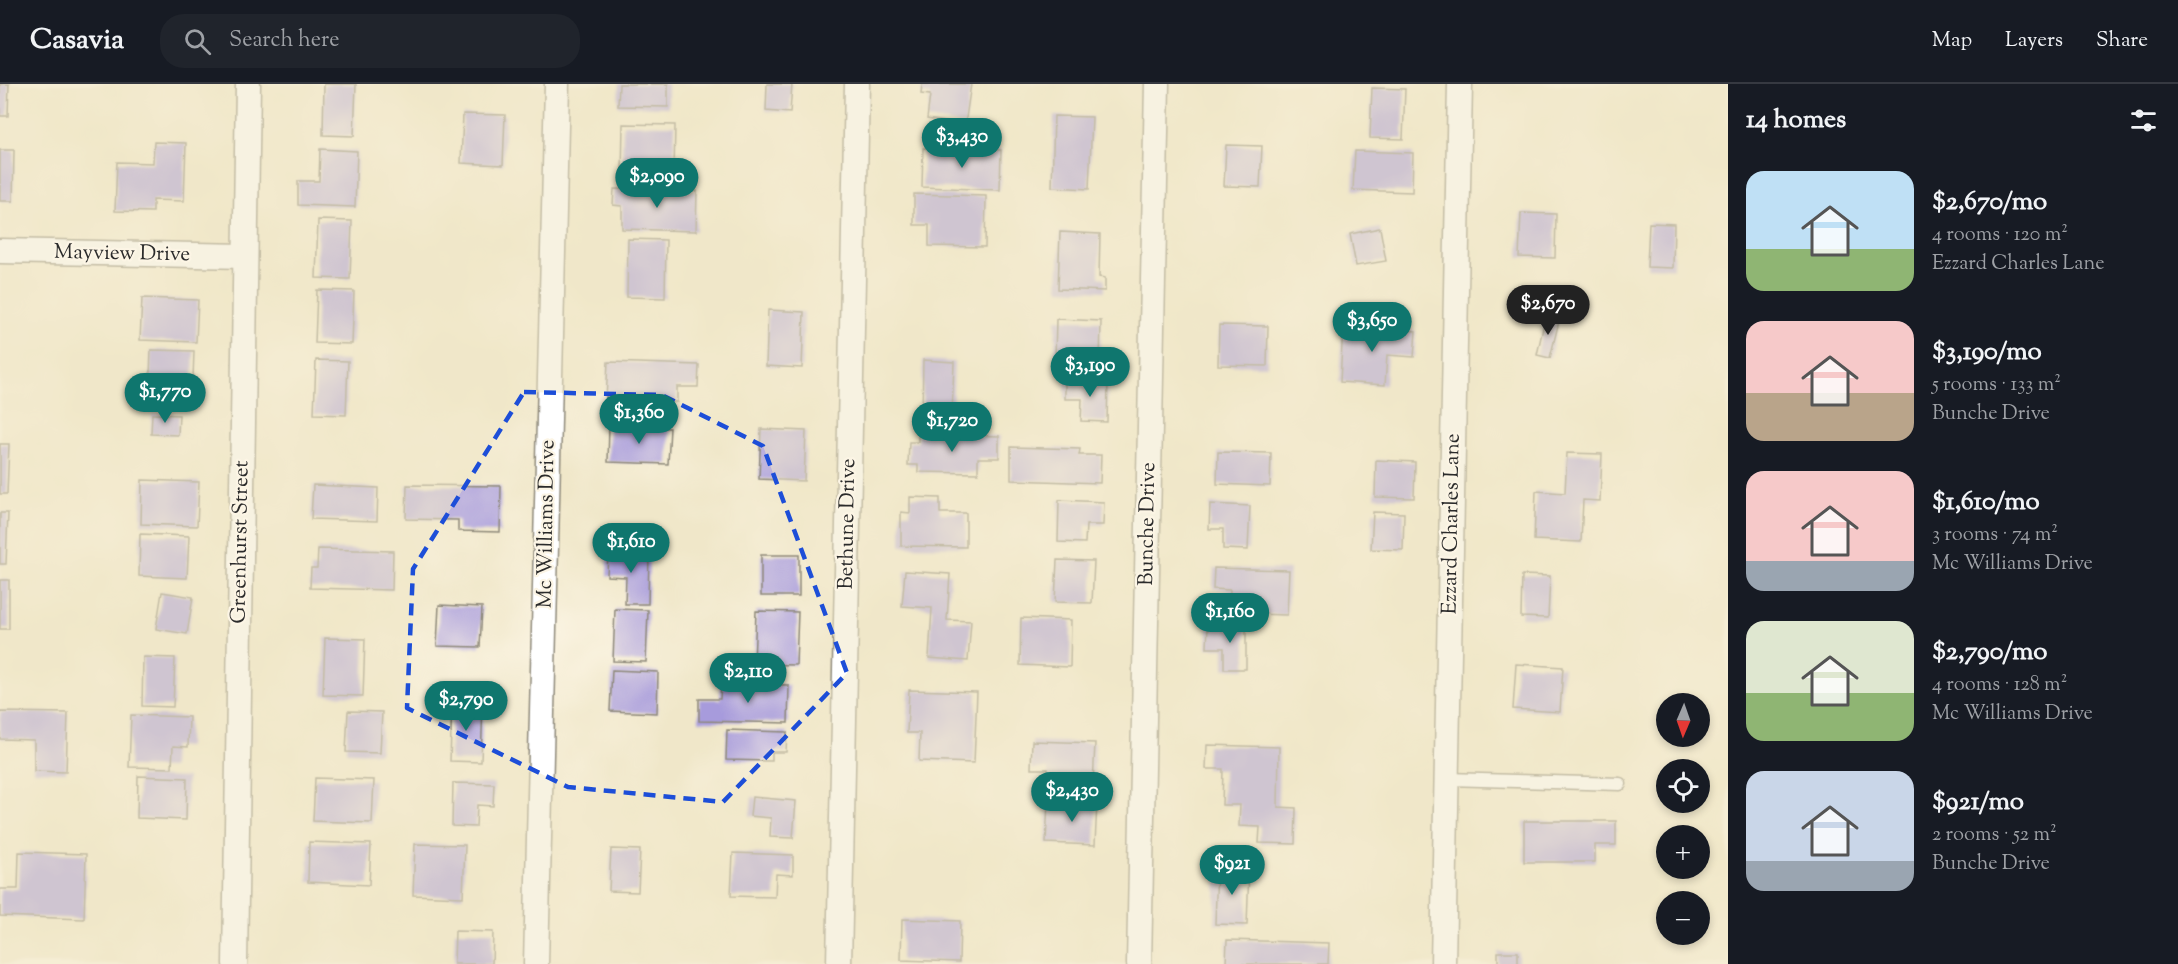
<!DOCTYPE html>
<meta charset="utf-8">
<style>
:root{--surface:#171b24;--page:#20242c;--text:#f1f3f6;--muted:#9ea1a6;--line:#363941;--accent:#0f766e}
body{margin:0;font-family:"Sorts Mill Goudy",serif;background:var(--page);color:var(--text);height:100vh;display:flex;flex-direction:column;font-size:22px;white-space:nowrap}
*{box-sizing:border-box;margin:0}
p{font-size:20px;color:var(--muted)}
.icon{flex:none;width:33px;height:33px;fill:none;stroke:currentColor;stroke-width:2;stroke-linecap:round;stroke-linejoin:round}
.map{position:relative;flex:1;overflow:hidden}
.details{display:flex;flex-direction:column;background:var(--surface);width:450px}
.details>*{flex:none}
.needle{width:39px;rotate:182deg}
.controls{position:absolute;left:1656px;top:609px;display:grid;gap:12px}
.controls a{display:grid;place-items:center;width:54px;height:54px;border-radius:50%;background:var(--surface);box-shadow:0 3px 9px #0003;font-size:30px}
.price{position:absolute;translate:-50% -51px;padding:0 14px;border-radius:21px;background:var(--accent);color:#fff;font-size:20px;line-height:39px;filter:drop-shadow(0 2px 3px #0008)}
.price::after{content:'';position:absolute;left:50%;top:36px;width:18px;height:14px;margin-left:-9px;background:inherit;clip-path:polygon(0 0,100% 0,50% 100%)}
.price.active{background:#222;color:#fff}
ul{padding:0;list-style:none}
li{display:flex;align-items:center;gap:18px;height:150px;padding:0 18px}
li span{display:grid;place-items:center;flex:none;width:168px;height:120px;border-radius:18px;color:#555}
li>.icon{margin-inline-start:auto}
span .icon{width:72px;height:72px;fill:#fffc;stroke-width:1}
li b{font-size:26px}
h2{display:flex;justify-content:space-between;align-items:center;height:72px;padding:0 18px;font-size:26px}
header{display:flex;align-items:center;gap:36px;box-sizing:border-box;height:84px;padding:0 30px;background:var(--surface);border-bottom:2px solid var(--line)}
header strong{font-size:28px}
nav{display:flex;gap:33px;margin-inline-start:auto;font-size:21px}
.search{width:420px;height:54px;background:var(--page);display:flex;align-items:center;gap:15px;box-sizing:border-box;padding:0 21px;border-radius:24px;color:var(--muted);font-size:22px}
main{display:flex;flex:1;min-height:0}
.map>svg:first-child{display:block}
.building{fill:#a79bdc}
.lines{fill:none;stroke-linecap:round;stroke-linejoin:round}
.lane-casing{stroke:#8e897a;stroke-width:15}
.street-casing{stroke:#8e897a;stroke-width:27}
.lane{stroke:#fff;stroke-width:12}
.street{stroke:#fff;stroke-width:24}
.marked{fill:none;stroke:#1d4ed8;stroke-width:4.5;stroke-dasharray:12 8;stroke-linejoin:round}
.labels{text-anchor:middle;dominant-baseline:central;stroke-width:4.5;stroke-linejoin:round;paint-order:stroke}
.street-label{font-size:21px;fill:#2b2b2b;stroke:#fcf5e5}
</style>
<header>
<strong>Casavia</strong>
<div class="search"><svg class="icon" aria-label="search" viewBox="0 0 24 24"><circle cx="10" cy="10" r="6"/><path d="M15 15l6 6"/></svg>Search here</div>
<nav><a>Map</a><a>Layers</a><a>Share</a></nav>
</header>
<main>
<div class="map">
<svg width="1728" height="880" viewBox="0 0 1728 880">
<rect width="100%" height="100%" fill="#fcf5e5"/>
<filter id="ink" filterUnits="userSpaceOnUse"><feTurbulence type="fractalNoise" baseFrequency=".0167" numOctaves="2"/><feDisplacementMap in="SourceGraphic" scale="12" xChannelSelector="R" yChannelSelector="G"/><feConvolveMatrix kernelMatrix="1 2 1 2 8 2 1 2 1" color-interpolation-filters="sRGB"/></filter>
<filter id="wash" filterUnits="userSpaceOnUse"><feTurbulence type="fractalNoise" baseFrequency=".008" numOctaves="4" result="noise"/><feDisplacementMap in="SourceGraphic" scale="24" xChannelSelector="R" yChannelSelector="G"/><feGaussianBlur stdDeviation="1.35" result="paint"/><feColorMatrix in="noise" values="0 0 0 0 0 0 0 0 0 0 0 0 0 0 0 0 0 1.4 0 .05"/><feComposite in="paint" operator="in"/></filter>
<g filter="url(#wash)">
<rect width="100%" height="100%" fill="#f0e7c9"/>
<g id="blocks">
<!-- building -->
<g class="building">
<polygon points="0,0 9,0 8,32 0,32"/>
<polygon points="324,0 356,0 354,52 323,51"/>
<polygon points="619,0 668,0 668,23 618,22"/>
<polygon points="767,0 792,0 790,29 766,27"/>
<polygon points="922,0 971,0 965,41 927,35 930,11 921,10"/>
<polygon points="1372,4 1405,5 1403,55 1370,54"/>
<polygon points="463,30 505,31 503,81 461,79"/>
<polygon points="1054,32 1092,33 1089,105 1052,103"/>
<polygon points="623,40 675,41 674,90 622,89"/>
<polygon points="154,58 186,59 184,117 153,116 153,128 115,127 117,78 153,79"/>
<polygon points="1226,61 1262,62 1260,103 1224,102"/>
<polygon points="923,64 1001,66 1000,106 922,103"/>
<polygon points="320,65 357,67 355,123 298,121 298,97 319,97"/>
<polygon points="0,66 14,66 13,117 0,117"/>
<polygon points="1355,67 1413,69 1412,108 1353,106"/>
<polygon points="614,105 697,107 696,147 622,145 622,122 613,121"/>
<polygon points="914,110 986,112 985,163 929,162 929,141 914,141"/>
<polygon points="1521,129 1556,130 1555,174 1519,173"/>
<polygon points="318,136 352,137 350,195 316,194"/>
<polygon points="1649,139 1674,140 1673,184 1647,183"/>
<polygon points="1380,144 1386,177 1356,182 1350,150"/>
<polygon points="1060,148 1100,150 1099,193 1105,194 1105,207 1058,205"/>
<polygon points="628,155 666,156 665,214 627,213"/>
<polygon points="317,206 354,207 352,260 315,259"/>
<polygon points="142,214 198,216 196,258 140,256"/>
<polygon points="768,226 804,228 802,284 766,282"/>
<polygon points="1546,230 1560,233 1550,274 1537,271"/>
<polygon points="1056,235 1101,237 1100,278 1055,276"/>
<polygon points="1219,241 1268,242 1267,282 1218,281"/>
<polygon points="1343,242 1416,247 1414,273 1387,271 1385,301 1340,298"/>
<polygon points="151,266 194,267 192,322 149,320"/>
<polygon points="316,276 348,277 346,331 314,330"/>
<polygon points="923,276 954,278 952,331 922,330"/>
<polygon points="608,278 699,281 698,303 677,303 677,318 606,316"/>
<polygon points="1065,296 1108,297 1107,338 1081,337 1082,315 1065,315"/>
<polygon points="152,330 179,331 178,351 151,350"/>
<polygon points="609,342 670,344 668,380 608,378"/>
<polygon points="761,345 806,347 804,397 759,395"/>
<polygon points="918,350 999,352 999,374 978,374 978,389 918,388 918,381 908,381 909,358 918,358"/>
<polygon points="0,360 9,360 7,410 0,410"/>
<polygon points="1011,363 1080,365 1079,371 1101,371 1100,399 1011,396"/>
<polygon points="1218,368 1271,369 1270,402 1217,400"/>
<polygon points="1567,369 1602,370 1600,417 1583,416 1581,458 1534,456 1536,407 1565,409"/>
<polygon points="1376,376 1415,378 1414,414 1375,413"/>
<polygon points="142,396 199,398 197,442 141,440"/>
<polygon points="313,401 378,404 377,437 311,435"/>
<polygon points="407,401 501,402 500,448 458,447 458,436 406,435"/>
<polygon points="910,413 940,414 940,429 966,429 966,463 901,462 901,428 910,429"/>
<polygon points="1059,416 1104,418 1103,441 1086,441 1085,459 1058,458"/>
<polygon points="1210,420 1250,422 1248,466 1223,465 1223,445 1209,445"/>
<polygon points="1373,428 1404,429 1403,466 1371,465"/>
<polygon points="0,429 8,429 6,480 0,480"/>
<polygon points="140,450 189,452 187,494 139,492"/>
<polygon points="318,465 393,467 392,506 310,504 311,484 317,484"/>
<polygon points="608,467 649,467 648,520 625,520 626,493 607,492"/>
<rect x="761" y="471" width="38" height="41"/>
<polygon points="1057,476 1094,477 1092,519 1055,518"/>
<polygon points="1214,484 1289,486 1287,531 1229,529 1230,506 1213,505"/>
<polygon points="905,487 950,490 947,536 971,537 968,577 929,574 932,524 902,522"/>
<polygon points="1522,491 1550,492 1548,534 1521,533"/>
<rect x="0" y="496" width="9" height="49"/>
<polygon points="162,508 193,513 187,550 156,545"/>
<polygon points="439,521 482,523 480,563 437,562"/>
<polygon points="615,525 648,526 646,578 613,577"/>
<polygon points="756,527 798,528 796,581 754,580"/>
<polygon points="1021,534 1071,536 1070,583 1020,581"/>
<polygon points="1208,541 1246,542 1246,585 1224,585 1224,564 1207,564"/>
<polygon points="325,554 365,555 363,612 323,611"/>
<polygon points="143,573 175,574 173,623 142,622"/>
<polygon points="1516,580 1563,583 1560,628 1513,625"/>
<polygon points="612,586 658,588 657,629 610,627"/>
<polygon points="721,600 789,601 788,639 699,637 699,615 720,615"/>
<polygon points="909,606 977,608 974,679 919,677 920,649 907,649"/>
<polygon points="452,617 483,618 481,678 450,677"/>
<polygon points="348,627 382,628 380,669 346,668"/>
<polygon points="0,628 68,629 66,688 34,687 34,656 0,655"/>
<polygon points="131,631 189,633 188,663 173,662 172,684 129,683"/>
<polygon points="727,646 787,648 786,668 772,668 772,677 726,676"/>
<polygon points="1032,657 1095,659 1093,701 1047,700 1048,685 1031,685"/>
<polygon points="1207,661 1279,663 1278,723 1296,724 1295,760 1259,759 1260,743 1239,742 1240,721 1222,721 1223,685 1206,685"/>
<polygon points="138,692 187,694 186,736 137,734"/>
<polygon points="315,694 374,696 372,739 313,737"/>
<polygon points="453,699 494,700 493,722 477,721 476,743 452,742"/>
<polygon points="752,713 796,717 793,754 770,753 771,734 750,732"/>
<polygon points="1048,717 1097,718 1095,761 1046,759"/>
<polygon points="1524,737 1616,737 1616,761 1595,761 1595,778 1524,778"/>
<polygon points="309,758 371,760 369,801 308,798"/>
<polygon points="415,760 465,761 463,813 413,811"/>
<polygon points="611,765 640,766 638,808 609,807"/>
<polygon points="19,768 86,770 84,835 0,832 0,805 18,805"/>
<polygon points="733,769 793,771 793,791 776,790 775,813 731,812"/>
<polygon points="1217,784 1249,785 1247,841 1215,840"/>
<polygon points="902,835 960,837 959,878 901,876"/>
<polygon points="455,847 493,848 492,880 454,880"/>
<polygon points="1227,856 1329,859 1328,880 1226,880"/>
<rect x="1498" y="868" width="20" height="12"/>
</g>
</g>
</g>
<g filter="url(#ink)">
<use href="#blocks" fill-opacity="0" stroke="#8e897a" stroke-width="1.5"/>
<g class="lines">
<defs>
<polyline id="lane" points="1447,695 1620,700"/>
<g id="street">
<polyline points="0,167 245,172"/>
<polyline points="235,880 248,0"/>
<polyline points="536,880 557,0"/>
<polyline points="839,880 857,0"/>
<polyline points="1139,880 1157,0"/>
<polyline points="1443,880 1460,0"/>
</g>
</defs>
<!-- lane casing -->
<use href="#lane" class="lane-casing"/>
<!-- street casing -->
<use href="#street" class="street-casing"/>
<!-- lane -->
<use href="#lane" class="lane"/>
<!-- street -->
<use href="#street" class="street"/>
</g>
</g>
<!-- marked area -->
<path d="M0 0H1728V880H0ZM524,308L662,311L763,362L847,589L723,718L568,703L407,624L413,485Z" fill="#f0e7c9" fill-opacity=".55" fill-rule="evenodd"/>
<path class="marked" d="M524,308L662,311L763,362L847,589L723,718L568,703L407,624L413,485Z"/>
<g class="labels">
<!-- street labels -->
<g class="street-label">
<text transform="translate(122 170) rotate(1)">Mayview Drive</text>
<text transform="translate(547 440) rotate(-89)">Mc Williams Drive</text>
<text transform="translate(848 440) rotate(-89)">Bethune Drive</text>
<text transform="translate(1148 440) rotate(-89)">Bunche Drive</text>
<text transform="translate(1452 440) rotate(-89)">Ezzard Charles Lane</text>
<text transform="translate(241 458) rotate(-89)">Greenhurst Street</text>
</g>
</g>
</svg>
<div class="controls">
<a><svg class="needle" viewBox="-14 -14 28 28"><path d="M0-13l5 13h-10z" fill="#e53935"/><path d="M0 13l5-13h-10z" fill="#9ea1a6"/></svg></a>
<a><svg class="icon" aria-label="locate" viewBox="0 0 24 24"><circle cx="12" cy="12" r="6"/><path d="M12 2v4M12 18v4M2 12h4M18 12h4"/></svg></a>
<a>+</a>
<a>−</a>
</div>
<b class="price" style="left:962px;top:85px">$3,430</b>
<b class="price" style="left:657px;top:125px">$2,090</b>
<b class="price active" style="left:1548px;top:252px">$2,670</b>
<b class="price" style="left:1372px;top:269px">$3,650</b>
<b class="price" style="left:1090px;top:314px">$3,190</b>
<b class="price" style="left:165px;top:340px">$1,770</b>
<b class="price" style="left:639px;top:361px">$1,360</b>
<b class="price" style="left:952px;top:369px">$1,720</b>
<b class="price" style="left:631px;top:490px">$1,610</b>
<b class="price" style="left:1230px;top:560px">$1,160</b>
<b class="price" style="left:748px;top:620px">$2,110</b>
<b class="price" style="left:466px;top:648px">$2,790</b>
<b class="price" style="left:1072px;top:739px">$2,430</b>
<b class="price" style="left:1232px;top:812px">$921</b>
</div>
<section class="details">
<h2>14 homes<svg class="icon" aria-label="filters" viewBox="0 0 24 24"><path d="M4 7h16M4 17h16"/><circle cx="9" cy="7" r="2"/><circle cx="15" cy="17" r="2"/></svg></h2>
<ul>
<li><span style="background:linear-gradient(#bfe0f5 65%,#8fb573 0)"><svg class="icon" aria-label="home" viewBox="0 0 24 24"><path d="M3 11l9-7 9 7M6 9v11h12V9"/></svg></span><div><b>$2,670/mo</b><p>4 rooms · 120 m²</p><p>Ezzard Charles Lane</p></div></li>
<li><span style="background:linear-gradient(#f6c9c9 60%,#b9a48a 0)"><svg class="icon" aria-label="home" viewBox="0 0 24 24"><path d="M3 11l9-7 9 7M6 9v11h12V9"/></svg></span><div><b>$3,190/mo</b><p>5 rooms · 133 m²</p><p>Bunche Drive</p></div></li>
<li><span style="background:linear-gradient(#f6c9c9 75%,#9aa5b1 0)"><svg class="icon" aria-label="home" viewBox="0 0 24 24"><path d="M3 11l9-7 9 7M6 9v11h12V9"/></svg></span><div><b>$1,610/mo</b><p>3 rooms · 74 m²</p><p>Mc Williams Drive</p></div></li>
<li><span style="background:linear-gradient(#dfe7d0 60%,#8fb573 0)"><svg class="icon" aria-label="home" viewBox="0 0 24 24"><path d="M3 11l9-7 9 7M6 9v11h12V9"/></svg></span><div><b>$2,790/mo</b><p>4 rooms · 128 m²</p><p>Mc Williams Drive</p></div></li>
<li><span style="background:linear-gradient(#c9d6e8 75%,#9aa5b1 0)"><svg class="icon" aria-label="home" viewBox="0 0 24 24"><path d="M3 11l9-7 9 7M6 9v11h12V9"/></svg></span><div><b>$921/mo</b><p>2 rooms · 52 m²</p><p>Bunche Drive</p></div></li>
</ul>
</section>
</main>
